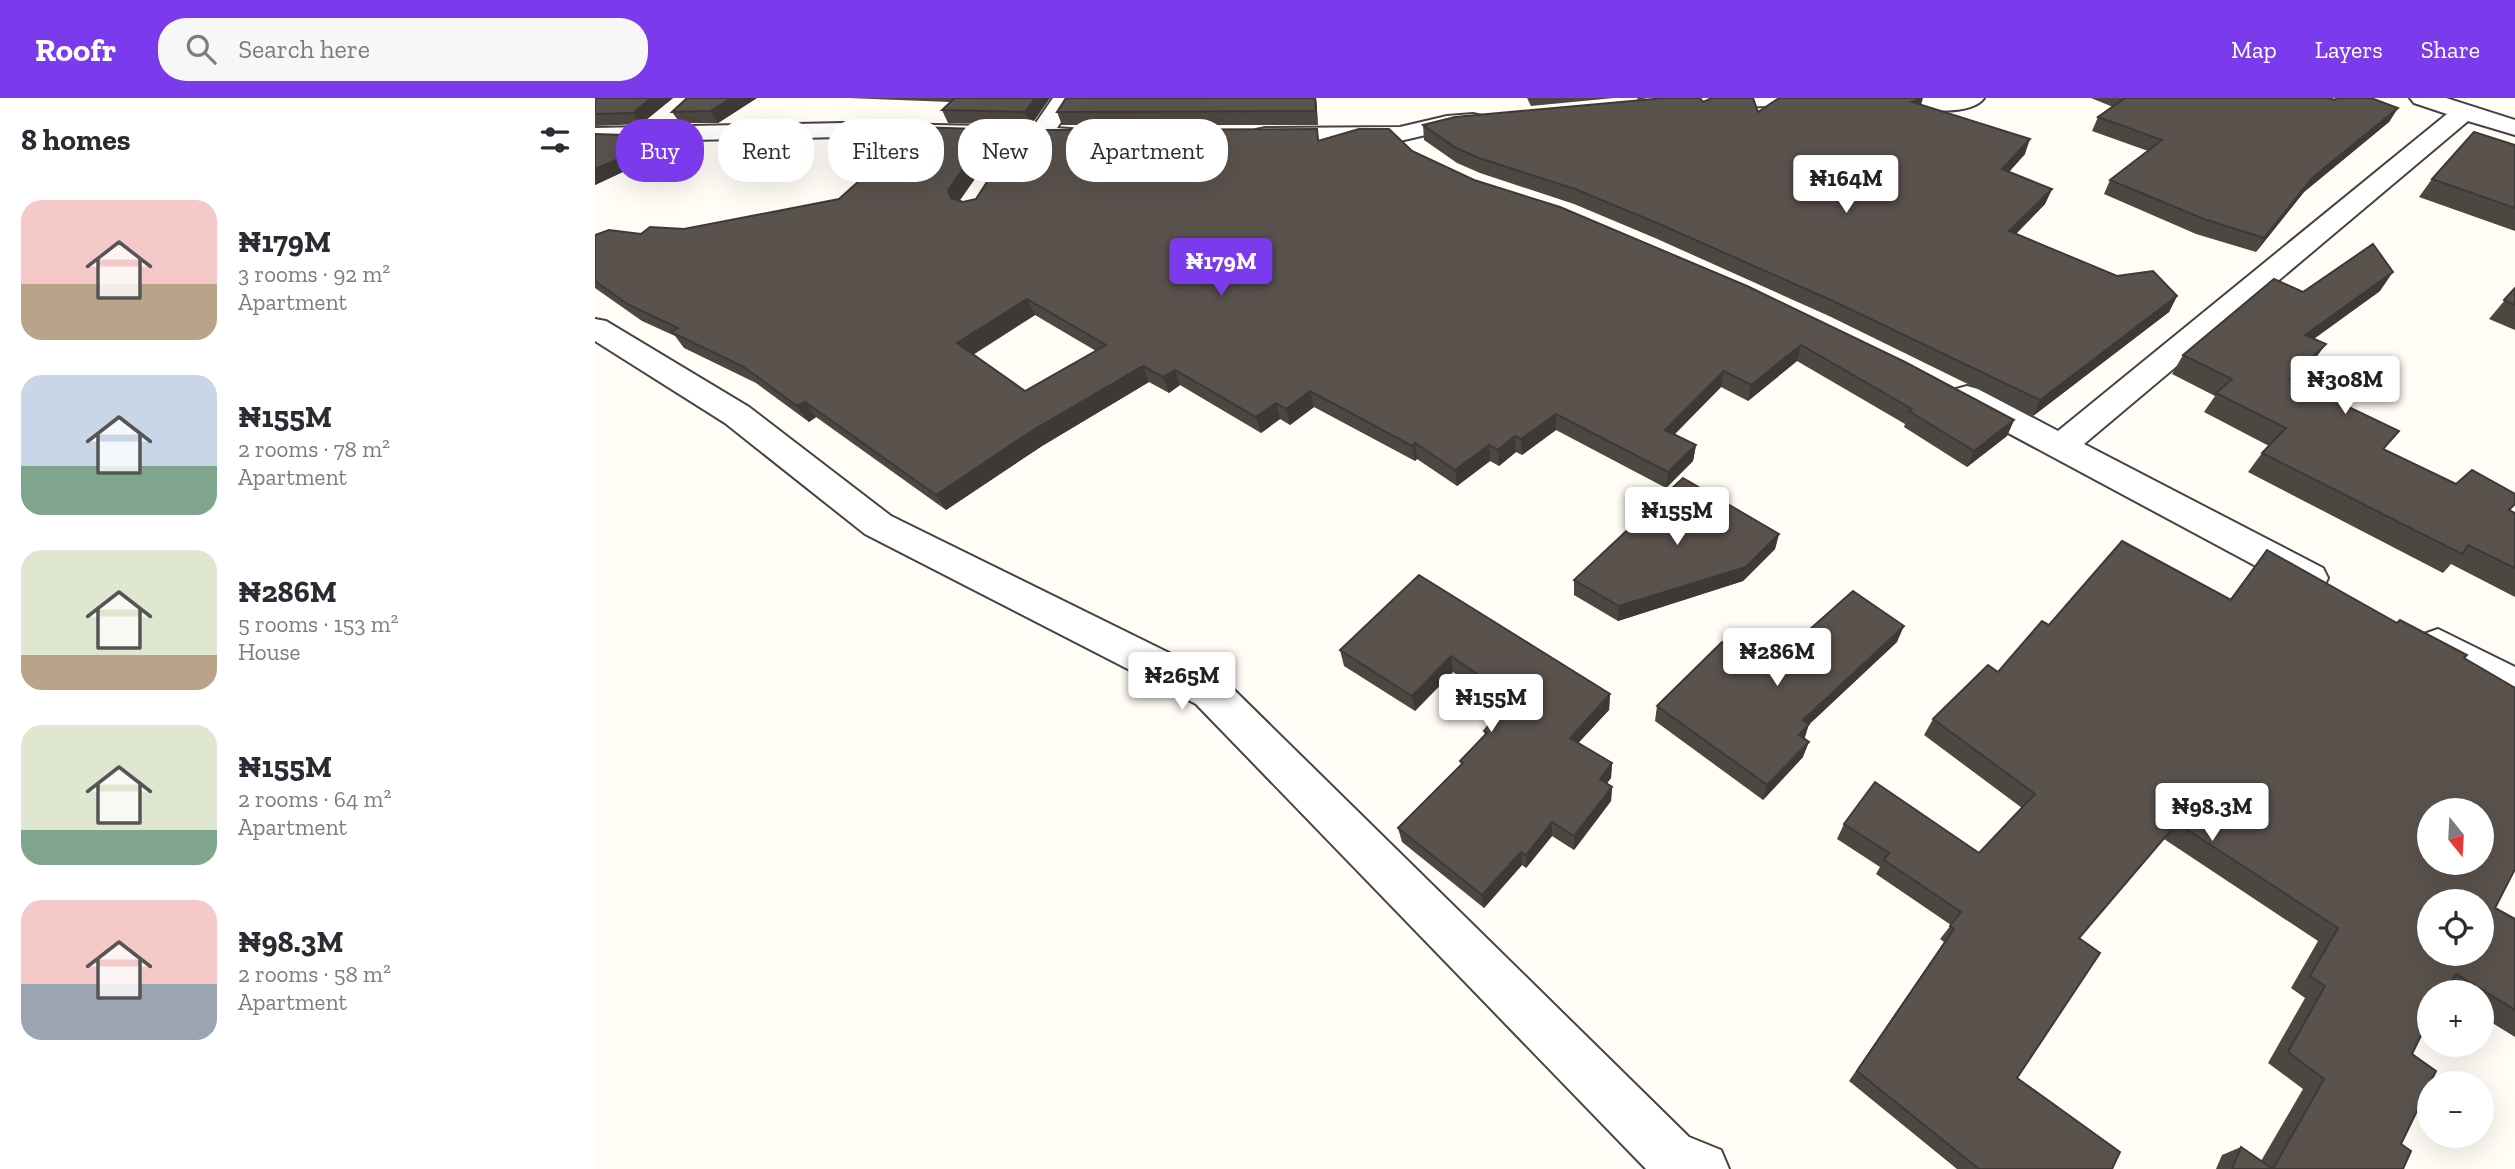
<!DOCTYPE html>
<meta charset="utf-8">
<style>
:root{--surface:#fff;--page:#f7f7f7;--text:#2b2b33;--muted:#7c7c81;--accent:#7c3aed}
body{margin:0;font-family:"Zilla Slab",serif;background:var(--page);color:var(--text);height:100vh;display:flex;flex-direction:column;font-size:26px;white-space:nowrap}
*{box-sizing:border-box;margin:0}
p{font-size:23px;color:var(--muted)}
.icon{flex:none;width:38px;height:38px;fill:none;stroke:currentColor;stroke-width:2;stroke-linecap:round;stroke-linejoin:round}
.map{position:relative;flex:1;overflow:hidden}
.panel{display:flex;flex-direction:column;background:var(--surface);width:595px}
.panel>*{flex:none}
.top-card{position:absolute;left:21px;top:21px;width:665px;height:63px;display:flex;gap:14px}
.needle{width:46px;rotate:162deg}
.buttons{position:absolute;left:1822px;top:700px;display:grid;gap:14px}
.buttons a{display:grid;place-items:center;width:77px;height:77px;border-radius:50%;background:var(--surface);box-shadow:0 7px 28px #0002;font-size:35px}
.price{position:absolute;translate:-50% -60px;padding:0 16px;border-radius:7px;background:#fff;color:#222;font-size:23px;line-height:46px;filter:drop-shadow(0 2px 4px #0008)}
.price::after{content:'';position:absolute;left:50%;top:42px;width:21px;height:16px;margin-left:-10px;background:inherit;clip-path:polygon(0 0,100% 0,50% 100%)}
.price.selected{background:var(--accent);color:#fff}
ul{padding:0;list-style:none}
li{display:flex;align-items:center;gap:21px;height:175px;padding:0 21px}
li span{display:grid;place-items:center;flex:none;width:196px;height:140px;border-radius:21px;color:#555}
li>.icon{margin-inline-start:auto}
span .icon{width:84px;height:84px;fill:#fffc;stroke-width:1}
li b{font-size:30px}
h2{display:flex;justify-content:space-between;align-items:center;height:84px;padding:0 21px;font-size:30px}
.pill{padding:0 24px;border-radius:28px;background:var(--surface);box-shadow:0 7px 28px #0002;font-size:24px;line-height:63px}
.pill.selected{background:var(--accent);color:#fff}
header{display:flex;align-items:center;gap:42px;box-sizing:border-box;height:98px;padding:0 35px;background:var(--accent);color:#fff}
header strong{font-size:33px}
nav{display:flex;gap:38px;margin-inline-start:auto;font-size:24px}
.search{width:490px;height:63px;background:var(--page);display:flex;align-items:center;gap:18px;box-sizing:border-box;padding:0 24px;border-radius:28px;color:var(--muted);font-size:26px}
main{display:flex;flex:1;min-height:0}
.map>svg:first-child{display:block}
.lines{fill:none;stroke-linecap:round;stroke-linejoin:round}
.minor-casing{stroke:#444;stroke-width:4}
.minor{fill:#fff;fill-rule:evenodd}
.wall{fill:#4d4742;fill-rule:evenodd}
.shaded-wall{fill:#3f3936}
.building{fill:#5a524d;stroke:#3f3936;stroke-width:2;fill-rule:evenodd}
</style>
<header>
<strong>Roofr</strong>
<div class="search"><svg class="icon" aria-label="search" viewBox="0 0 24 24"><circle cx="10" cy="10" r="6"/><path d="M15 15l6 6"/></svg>Search here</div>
<nav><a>Map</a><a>Layers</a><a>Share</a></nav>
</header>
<main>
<section class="panel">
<h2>8 homes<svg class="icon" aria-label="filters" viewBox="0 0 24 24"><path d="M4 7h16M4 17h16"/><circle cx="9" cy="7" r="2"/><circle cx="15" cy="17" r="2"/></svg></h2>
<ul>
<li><span style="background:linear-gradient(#f6c9c9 60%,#b9a48a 0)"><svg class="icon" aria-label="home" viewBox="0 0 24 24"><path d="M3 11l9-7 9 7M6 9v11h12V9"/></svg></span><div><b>₦179M</b><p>3 rooms · 92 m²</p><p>Apartment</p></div></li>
<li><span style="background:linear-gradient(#c9d6e8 65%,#7fa58c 0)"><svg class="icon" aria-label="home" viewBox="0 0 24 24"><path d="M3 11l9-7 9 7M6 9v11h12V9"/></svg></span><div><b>₦155M</b><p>2 rooms · 78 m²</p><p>Apartment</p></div></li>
<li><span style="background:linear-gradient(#dfe7d0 75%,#b9a48a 0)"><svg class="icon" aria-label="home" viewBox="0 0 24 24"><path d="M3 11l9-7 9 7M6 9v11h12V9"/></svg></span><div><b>₦286M</b><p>5 rooms · 153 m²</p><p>House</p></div></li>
<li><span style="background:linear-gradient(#dfe7d0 75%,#7fa58c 0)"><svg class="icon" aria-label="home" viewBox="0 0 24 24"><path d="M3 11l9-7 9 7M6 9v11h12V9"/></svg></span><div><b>₦155M</b><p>2 rooms · 64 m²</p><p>Apartment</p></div></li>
<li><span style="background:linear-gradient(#f6c9c9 60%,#9aa5b1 0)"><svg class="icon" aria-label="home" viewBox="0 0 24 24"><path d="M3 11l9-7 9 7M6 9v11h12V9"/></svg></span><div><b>₦98.3M</b><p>2 rooms · 58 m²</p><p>Apartment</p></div></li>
</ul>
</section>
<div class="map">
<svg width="1920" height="1071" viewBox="0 0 1920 1071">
<rect width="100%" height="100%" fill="#fffdf5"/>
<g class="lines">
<defs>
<g id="minor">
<path d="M458,0H482L462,30L500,33L504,38L500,43C484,47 467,41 452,45C438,48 439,59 420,54L416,49L420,44L248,39L0,44V30L248,25L438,29Z"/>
<path d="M1052,0H1389C1374,22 1304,9 1279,7L1268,1L1257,7L1105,9L1053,14L1044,12L1041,7L1044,2Z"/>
<polygon points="1815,0 1851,0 1920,22 1920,37 1873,23 1489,346 1728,470 1733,480 1728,490 1715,494 1702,490 1361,307 1356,299 1361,291 1372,288 1383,291 1463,333 1852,16 1819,5"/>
<polygon points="878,16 887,18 890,23 887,28 852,32 805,43 670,44 661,42 658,37 661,32 670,30 805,29 852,18"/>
<polygon points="0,221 11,223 154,309 296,418 629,582 1094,1039 1126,1052 1134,1071 1051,1071 601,606 270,436 130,325 0,243"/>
<polygon points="1843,531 1920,569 1920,605 1906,600 1829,558 1824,547 1829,536"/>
</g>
</defs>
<!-- minor casing -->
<use href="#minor" class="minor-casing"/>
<!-- minor -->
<use href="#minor" class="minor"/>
</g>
<!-- wall -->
<g class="wall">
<polygon points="0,0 78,0 46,26 0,28"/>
<polygon points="162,0 123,25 85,25 77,14"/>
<polygon points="253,0 455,0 436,27 353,25 347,12 355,4"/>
<polygon points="471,0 721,0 723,27 467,27 462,14"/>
<polygon points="932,0 1019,0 936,8"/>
<polygon points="1496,0 1734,0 1740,2 1803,10 1794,24 1709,94 1661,154 1601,136 1509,96 1515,82 1553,53 1497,33 1503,19 1518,9"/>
<polygon points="1108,4 1163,14 1326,7 1430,56 1414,74 1457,91 1450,106 1421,136 1522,178 1582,198 1574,214 1438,318 1234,218 1060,140 979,106 885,75 862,65 829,42 828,27"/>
<path d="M722,31L724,43L817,53L879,82L1419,322L1412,338L1372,369L1309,329L1310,326L1202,263L1153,303L1126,289L1079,337L1101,347L1098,363L1071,390L961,332L927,357L921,354L904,368L895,363L862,388L822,361L820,363L719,309L695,327L685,321L666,335L585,287L574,295L554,284L447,348L351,412L221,319L214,324L161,285L89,250L80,238L47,223L0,190V137L46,136L89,131L244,101L413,47L391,65L364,103L368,104ZM440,217L501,253L430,293L378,257Z"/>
<polygon points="0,36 90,45 55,67 47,65 0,87"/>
<polygon points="1920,47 1920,133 1824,99 1837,81"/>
<polygon points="1920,190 1920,232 1894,221"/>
<polygon points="1785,193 1719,241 1717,265 1699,283 1788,351 1861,386 1920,407 1914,412 1920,415 1920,499 1856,466 1848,475 1653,374 1667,355 1674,348 1609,314 1620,298 1577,276 1588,257 1708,194"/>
<polygon points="1184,436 1180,451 1148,483 1023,523 979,497 979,482"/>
<polygon points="1672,452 1802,525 1869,560 1900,810 1920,821 1920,939 1886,918 1886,894 1834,894 1817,956 1806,1046 1808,1071 1621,1071 1627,1057 1646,1049 1666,1063 1708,991 1673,965 1710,900 1696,890 1723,843 1569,741 1484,840 1422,980 1517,1071 1362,1071 1254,983 1349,844 1345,841 1356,827 1281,776 1285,769 1242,741 1249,726 1384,755 1427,710 1329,637 1338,621 1403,574 1454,527 1635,501"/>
<polygon points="824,477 1015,596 1014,612 983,645 1017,665 1016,680 1012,685 1017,689 1016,703 979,752 957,738 931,770 927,767 889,810 807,744 803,730 866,667 865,663 890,638 889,633 909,609 858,574 820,613 749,568 745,552"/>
<polygon points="1302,544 1214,626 1209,641 1208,659 1168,702 1060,623 1062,608 1169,572"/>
</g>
<!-- shaded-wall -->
<g class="shaded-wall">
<polygon points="56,0 78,0 46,26 38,15"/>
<polygon points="137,0 162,0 123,25 115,13"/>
<polygon points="440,0 455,0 436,27 430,14"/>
<polygon points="720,0 721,0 723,27 721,13"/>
<polygon points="1328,0 1324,14 1317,4"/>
<polygon points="1803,10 1794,24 1709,94 1661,154 1669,140 1717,80"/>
<polygon points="406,32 413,47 391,65 361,108 356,100 353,92 384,49"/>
<polygon points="82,33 90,45 55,67 46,55"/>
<polygon points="1435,41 1430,56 1402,87 1407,71"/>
<polygon points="39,54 47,65 0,87 0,71"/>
<polygon points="1457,91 1450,106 1408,149 1414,133"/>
<polygon points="1798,174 1785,193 1697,256 1710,237"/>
<polygon points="1582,198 1574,214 1438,318 1445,302"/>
<polygon points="432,201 440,217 370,261 362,245"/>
<polygon points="1731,246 1717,265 1681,300 1695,281"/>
<polygon points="1206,247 1202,263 1153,303 1156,287"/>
<polygon points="548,268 554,284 447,348 351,412 341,397 438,332"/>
<polygon points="580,272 585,287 574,295 568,279"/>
<polygon points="1129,273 1126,289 1068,348 1070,332"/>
<polygon points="715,293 719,309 695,327 691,311"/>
<polygon points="210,304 221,319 214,324 202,308"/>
<polygon points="681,305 685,321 666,335 661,319"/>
<polygon points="961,316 961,332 927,357 926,341"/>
<polygon points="1419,322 1412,338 1372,369 1379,353"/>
<polygon points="920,338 921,354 904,368 903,352"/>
<polygon points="820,345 822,361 820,363 817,348"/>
<polygon points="894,347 895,363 862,388 860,372"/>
<polygon points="1101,347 1098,363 1071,390 1073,374"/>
<polygon points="1184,436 1180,451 1148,483 1023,523 1024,508"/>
<polygon points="1309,528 1302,544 1203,637 1208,622"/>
<polygon points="856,558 858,574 820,613 817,598"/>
<polygon points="1015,596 1014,612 974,655 975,640"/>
<polygon points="1214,626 1209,642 1204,637"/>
<polygon points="1214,644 1208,659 1168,702 1172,687"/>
<polygon points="1017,665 1016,680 1004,696 1005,681"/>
<polygon points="1017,689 1016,703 979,752 979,738"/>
<polygon points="957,724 957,738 931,770 931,757"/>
<polygon points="926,754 927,767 889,810 887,797"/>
</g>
<!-- building -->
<g class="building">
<polygon points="0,0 56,0 38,15 0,16"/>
<polygon points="92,0 137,0 115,13 77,14"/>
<polygon points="360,0 440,0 430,14 347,12"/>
<polygon points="471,0 720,0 721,13 462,14"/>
<polygon points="1070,0 1105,0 1108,4 1117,0 1158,0 1163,14 1184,0 1327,0 1317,4 1435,41 1407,71 1457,91 1414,133 1522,178 1558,173 1582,198 1445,302 1238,203 1062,125 980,91 884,60 861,50 828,27 860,19"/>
<polygon points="1530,0 1734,0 1740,2 1742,0 1776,0 1803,10 1717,80 1669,140 1609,121 1515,82 1567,42 1503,19"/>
<path d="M324,29L406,32L384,49L353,92L356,100L368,104L381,101L406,62L445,32L722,31L723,43L764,31H794L817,53L879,82L965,109L1152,188L1310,264L1419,322L1379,353L1314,313L1317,311L1206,247L1156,287L1129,273L1070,332L1101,347L1073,374L961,316L926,341L920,338L903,352L894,347L860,372L820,345L817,348L715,293L691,311L681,305L661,319L580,272L568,279L548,268L438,332L341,397L210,304L202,308L149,269L76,234L83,230L34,207L0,183V137L14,132L46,136L55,129L89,131L244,101ZM432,201L511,247L430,293L362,245Z"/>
<polygon points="82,33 46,55 39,54 0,71 0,36 30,37"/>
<polygon points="1879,34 1920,47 1920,110 1837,81"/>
<polygon points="1778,146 1798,174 1710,237 1731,246 1695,281 1804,333 1788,351 1861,386 1877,372 1920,396 1920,406 1914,412 1920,415 1920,470 1873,447 1867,456 1667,355 1691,330 1621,295 1637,281 1588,257 1679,181 1708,194"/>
<polygon points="1920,190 1920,207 1909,202"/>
<polygon points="1088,380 1184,436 1151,469 1024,508 979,482"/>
<path d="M1527,443L1636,502L1672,452L1802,525L1805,522L1872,557L1869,560L1920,590V771L1900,810L1920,821V912L1861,876L1855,887L1852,885L1847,894H1834V921L1817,956L1841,973L1835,985H1834V988L1806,1046L1816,1053L1808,1071H1637L1646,1049L1678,1071L1729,981L1693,954L1730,888L1715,878L1743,830L1582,725L1484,840L1505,855L1422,980L1525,1054L1517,1071H1384L1262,973L1359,831L1355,828L1366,814L1289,762L1294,755L1249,726L1280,684L1384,755L1440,696L1338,621L1393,567L1403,574L1447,523L1454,527ZM1834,712H1886V765H1834ZM1834,803H1886V856H1834Z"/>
<polygon points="824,477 1015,596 975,640 1017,665 1005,681 1017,689 979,738 957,724 931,757 926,754 887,797 803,730 868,665 865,663 892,635 889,633 917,600 856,558 817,598 745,552"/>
<polygon points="1258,493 1309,528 1208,622 1214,626 1204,637 1214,644 1172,687 1062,608 1127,544 1169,572"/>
</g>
</svg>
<div class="buttons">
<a><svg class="needle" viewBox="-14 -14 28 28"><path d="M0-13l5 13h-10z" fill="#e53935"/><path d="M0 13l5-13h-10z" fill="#7c7c81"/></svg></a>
<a><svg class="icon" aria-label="locate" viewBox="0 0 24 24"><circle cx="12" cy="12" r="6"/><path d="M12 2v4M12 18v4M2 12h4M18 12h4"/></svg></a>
<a>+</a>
<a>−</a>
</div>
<b class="price" style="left:1251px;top:117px">₦164M</b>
<b class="price selected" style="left:626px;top:200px">₦179M</b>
<b class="price" style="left:1750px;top:318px">₦308M</b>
<b class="price" style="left:1082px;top:449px">₦155M</b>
<b class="price" style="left:1182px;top:590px">₦286M</b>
<b class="price" style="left:587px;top:614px">₦265M</b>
<b class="price" style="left:896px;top:636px">₦155M</b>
<b class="price" style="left:1617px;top:745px">₦98.3M</b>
<div class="top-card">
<a class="pill selected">Buy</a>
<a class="pill">Rent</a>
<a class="pill">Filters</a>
<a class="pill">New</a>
<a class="pill">Apartment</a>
</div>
</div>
</main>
